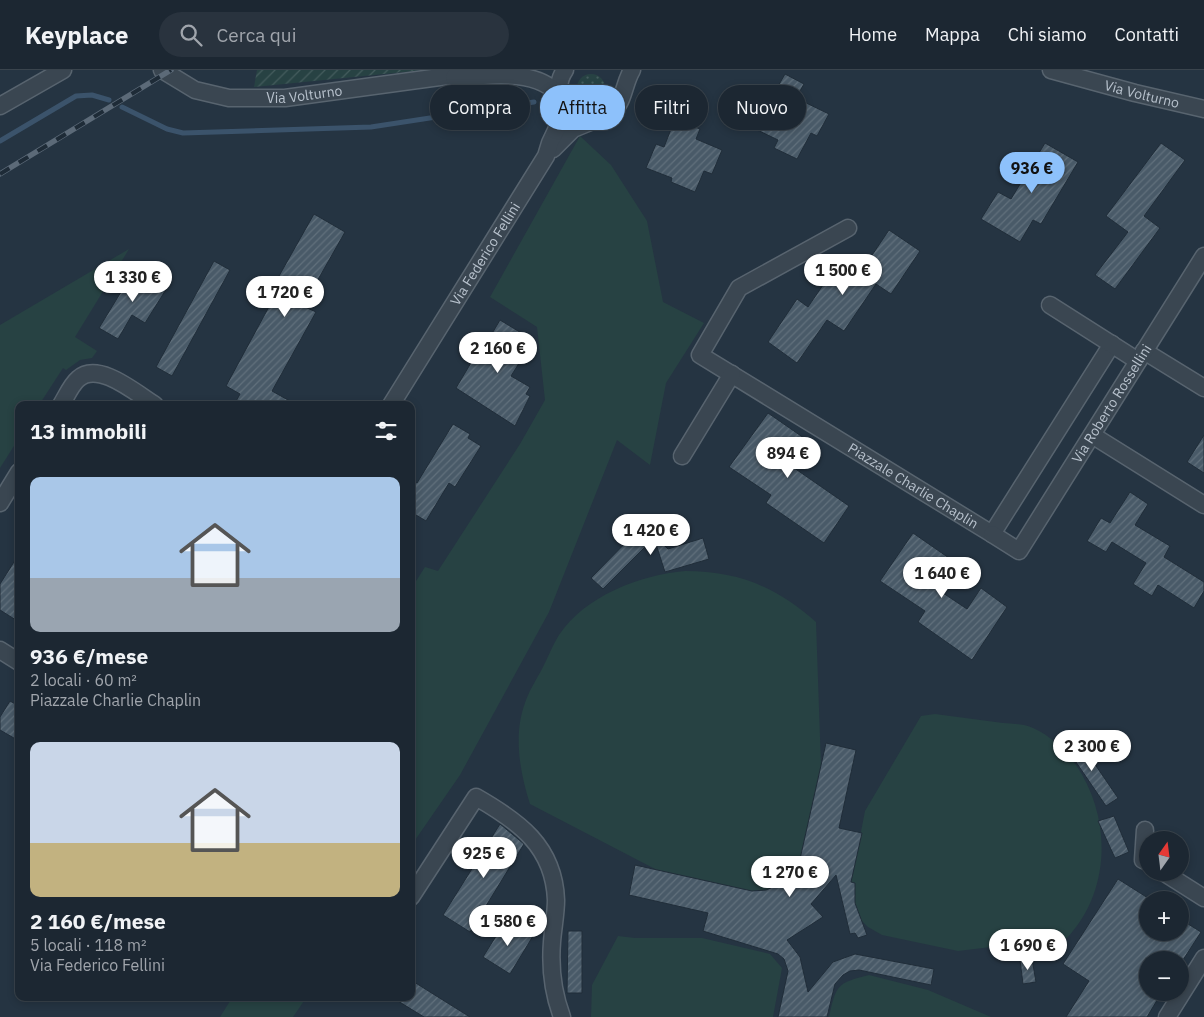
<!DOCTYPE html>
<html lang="it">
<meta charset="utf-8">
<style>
:root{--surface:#1c2732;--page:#29333e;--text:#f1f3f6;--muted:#a0a5ac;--line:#3a444d;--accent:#8dc1fb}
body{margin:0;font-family:"IBM Plex Sans",sans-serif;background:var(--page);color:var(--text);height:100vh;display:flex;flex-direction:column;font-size:19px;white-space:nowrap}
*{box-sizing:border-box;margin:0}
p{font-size:16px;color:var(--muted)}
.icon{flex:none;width:28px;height:28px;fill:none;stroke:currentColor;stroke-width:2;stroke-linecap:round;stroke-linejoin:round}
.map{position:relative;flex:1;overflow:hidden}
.side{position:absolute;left:15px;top:331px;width:400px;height:600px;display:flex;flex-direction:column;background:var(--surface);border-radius:10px;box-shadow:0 2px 8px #0003,0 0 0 1px var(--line)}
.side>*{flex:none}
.banner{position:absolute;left:430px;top:15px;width:475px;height:45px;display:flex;gap:10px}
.needle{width:32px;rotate:14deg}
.buttons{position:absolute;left:1139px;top:761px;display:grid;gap:10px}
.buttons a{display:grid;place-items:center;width:50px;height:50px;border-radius:50%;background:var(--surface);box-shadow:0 2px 8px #0003,0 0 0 1px var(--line);font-size:25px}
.price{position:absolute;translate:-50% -42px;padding:0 11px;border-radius:18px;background:#fff;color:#222;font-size:16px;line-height:32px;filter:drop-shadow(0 1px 2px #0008)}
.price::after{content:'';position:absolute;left:50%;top:30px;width:15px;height:11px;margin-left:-8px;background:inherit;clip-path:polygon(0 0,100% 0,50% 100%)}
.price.on{background:var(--accent);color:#111}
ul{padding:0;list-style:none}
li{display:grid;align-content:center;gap:10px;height:265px;padding:0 15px}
li span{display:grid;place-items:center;height:155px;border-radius:10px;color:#555}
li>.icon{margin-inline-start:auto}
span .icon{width:90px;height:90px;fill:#fffc;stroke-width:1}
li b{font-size:21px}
h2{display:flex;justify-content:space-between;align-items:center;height:60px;padding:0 15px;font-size:21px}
.chip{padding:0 18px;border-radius:22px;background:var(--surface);box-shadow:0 2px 8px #0003,0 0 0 1px var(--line);font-size:18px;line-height:45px}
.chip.on{background:var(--accent);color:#111}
header{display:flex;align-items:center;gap:30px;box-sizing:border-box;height:70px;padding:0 25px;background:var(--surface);border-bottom:1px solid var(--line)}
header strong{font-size:24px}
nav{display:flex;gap:28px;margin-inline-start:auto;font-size:18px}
.search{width:350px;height:45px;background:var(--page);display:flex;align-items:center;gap:12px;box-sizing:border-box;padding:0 18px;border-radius:28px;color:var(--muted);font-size:19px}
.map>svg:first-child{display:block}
.grass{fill:url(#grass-dots)}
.park{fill:#274243}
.garden{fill:url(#garden-furrows)}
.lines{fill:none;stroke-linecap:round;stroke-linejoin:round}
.stream{stroke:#3b536b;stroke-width:5}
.building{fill:url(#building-hatch);stroke:#202d39}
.minor-casing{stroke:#58646f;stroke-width:19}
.minor{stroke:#3a4651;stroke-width:16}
.rail-casing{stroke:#5c6a78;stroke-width:5.5}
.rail{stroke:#1e2b37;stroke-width:4;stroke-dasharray:11;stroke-linecap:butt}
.labels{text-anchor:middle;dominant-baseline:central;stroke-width:5;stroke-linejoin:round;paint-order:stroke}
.street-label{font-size:14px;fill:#b7c1cc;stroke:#1e2b37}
</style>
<header>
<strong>Keyplace</strong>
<div class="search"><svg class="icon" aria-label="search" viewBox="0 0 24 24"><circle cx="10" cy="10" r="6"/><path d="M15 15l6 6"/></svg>Cerca qui</div>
<nav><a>Home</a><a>Mappa</a><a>Chi siamo</a><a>Contatti</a></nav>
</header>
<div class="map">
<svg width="1204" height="947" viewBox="0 0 1204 947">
<defs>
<pattern id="grass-dots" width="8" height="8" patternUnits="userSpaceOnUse" patternTransform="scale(1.25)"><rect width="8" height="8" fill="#274243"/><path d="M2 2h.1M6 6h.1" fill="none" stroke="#445c5d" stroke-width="1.8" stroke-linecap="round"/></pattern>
<pattern id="garden-furrows" width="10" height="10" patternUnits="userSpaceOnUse" patternTransform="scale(1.25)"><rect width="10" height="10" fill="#274243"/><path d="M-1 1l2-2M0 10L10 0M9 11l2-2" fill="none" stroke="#445c5d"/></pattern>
<pattern id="building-hatch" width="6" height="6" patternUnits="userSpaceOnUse" patternTransform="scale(1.25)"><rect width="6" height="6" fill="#495a68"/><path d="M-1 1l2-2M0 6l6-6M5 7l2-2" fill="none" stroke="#61707c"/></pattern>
</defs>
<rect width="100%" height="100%" fill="#253442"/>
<!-- grass -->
<circle class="grass" cx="591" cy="18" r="14"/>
<!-- park -->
<g class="park">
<polygon points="580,66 611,95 647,151 663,232 704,253 666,313 650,395 617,370 549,542 460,705 411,776 411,519 425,497 438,501 520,374 545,330 537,257 490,227"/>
<polygon points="129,179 75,267 97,281 92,288 80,290 66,300 63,298 39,335 19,335 19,368 0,398 0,255"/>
<path d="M685,501C738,501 777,517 816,552L821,696L800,789L792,804L782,813L766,820L752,821L657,800L530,734C520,703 513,665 525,633C529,621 536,610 542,599C548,588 552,576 559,565C585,526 640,505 685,501Z"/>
<path d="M935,644C958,647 980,650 1003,653C1013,654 1025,654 1033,658C1050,665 1065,681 1076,695C1112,748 1111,821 1067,868L958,881L882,865L868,857L857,846L851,813L865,741L921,646Z"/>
<polygon points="618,866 635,868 702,868 770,884 782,898 773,947 591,947 592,915"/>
<path d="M869,905L928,920L991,947H829C836,915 837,913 869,905Z"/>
<polygon points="232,928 306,928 293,947 220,947"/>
</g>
<!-- garden -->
<polygon class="garden" points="257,0 424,0 254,17"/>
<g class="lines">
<!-- stream -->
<g class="stream">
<polyline points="122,37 167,59 183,63 371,57 534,32"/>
<polyline points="0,71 76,26 92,25 109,30"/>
</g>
</g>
<!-- building -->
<g class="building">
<polygon points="785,4 804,14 796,28 829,44 817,66 811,63 797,89 774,78 778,70 749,56 764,29 769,32"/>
<polygon points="675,49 700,59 696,69 722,80 712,104 704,101 695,122 671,112 672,108 646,98 656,74 664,77"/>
<polygon points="1045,73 1078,92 1041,154 1033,150 1020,172 981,149 998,122 1011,129"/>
<polygon points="1161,73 1185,90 1144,146 1160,158 1115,219 1095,205 1128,162 1106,146"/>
<polygon points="314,144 345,162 303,236 316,242 272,321 297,335 234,335 240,324 226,316 284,209 279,206"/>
<polygon points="889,160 920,181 891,224 876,214 844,261 827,250 797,293 768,272 797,229 808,237 840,190 860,203"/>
<polygon points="214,191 230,200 172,306 156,297"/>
<polygon points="135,199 167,218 145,253 132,245 118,269 99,258"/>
<polygon points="500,250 523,264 529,285 523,287 511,306 530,317 526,324 530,326 515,356 456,318 481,276 484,277"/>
<polygon points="768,343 804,368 787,393 849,436 824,473 766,433 771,425 729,397"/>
<polygon points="453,354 470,364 468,368 481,376 455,417 449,413 426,451 411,442 411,410 417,413"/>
<polygon points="1204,365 1204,403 1187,392"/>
<polygon points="1130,422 1148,434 1135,455 1170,476 1164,487 1204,512 1204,521 1194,538 1158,515 1152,526 1133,514 1146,493 1112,472 1106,482 1087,471 1101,448 1110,453"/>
<polygon points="643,455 668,479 703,468 709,489 665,502 654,468 603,519 591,508"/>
<polygon points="913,463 949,488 931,515 967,539 981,518 1007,537 972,590 918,552 925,541 880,511"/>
<polygon points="19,484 19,552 0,540 0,514"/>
<polygon points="10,631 19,636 19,671 0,660 0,647"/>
<polygon points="1077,668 1118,728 1106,736 1065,676"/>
<polygon points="826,673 856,680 839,758 862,763 851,812 855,813 855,833 867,865 858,868 855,863 850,864 836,805 811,834 823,847 787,870 800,887 808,922 833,892 855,884 934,899 931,915 859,900 850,901 843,905 835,914 827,947 778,947 788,901 784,889 778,884 703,861 708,843 629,825 635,795 752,821 766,820 782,813 792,804 800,789"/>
<polygon points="1114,746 1129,782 1115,788 1098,751"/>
<polygon points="500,754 524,774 470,862 443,845"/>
<polygon points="1118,809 1148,828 1148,862 1180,862 1180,849 1201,862 1183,890 1148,890 1148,922 1162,922 1147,947 1066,947 1089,911 1063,894"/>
<polygon points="506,850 533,866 510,904 483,887"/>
<polygon points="568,861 582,861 582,923 567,923"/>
<polygon points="1032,889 1036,912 1023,914 1020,890"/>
<polygon points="411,910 430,922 470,947 424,947 393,928 411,928"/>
</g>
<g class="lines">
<defs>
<g id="minor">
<path id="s1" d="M162,0L195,20L229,28H285L447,6L466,0"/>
<path d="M565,0C544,30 586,67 613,41C624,31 624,13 632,0"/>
<path id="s2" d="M1051,0L1135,23L1204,39"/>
<path d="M454,7L462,8C495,4 544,0 561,29"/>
<polyline points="0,36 63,0"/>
<polyline points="553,79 573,59 595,50"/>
<path id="s3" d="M848,158L739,218L700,285L992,464L1112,274"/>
<polyline points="1050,235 1138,291"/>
<polyline points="1144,281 1204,318"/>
<path d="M61,335C66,327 71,315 78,309C98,290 137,324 155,335"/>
<path id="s4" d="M391,335L546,86L550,73L559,54L563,32"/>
<polyline points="1092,365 1204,435"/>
<polyline points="682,386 732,304"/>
<polyline points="0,433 19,402"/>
<path id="s5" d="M992,464L1019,481L1204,186"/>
<polyline points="0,580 19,592"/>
<polyline points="1145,760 1143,790 1148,792"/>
<polyline points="1163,802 1204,828"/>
<path d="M411,827L476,727C518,751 554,776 556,830C556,844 553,858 552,872C550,897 553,923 562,947"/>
<polyline points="1167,947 1204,888"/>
</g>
</defs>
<!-- minor casing -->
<use href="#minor" class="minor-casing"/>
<!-- minor -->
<use href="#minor" class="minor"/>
<defs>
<polyline id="rail" points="0,104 171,0"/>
</defs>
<!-- rail casing -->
<use href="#rail" class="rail-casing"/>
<!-- rail -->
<use href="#rail" class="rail"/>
</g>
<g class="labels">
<!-- street labels -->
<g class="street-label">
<text stroke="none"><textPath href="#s1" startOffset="149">Via Volturno</textPath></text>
<text stroke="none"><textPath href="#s2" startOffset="94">Via Volturno</textPath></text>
<text stroke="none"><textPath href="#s4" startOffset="178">Via Federico Fellini</textPath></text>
<text stroke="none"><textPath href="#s5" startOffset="206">Via Roberto Rossellini</textPath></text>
<text stroke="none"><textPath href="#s3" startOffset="452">Piazzale Charlie Chaplin</textPath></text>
</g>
</g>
</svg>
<div class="buttons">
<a><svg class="needle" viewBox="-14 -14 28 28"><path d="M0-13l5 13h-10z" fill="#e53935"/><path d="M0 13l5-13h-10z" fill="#a0a5ac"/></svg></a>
<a>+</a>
<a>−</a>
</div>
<b class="price on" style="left:1032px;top:124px">936 €</b>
<b class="price" style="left:843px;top:226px">1 500 €</b>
<b class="price" style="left:133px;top:233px">1 330 €</b>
<b class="price" style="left:285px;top:248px">1 720 €</b>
<b class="price" style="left:498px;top:304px">2 160 €</b>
<b class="price" style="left:788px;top:409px">894 €</b>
<b class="price" style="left:651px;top:486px">1 420 €</b>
<b class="price" style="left:942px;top:529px">1 640 €</b>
<b class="price" style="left:1092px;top:702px">2 300 €</b>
<b class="price" style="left:484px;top:809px">925 €</b>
<b class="price" style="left:790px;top:828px">1 270 €</b>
<b class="price" style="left:508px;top:877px">1 580 €</b>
<b class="price" style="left:1028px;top:901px">1 690 €</b>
<div class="banner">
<a class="chip">Compra</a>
<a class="chip on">Affitta</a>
<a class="chip">Filtri</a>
<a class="chip">Nuovo</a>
</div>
<section class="side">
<h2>13 immobili<svg class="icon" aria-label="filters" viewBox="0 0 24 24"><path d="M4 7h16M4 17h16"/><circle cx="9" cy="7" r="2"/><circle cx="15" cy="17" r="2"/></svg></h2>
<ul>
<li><span style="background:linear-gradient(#a9c7e8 65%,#9aa5b1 0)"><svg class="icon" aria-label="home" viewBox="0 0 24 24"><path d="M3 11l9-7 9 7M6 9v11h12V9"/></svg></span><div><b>936 €/mese</b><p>2 locali · 60 m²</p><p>Piazzale Charlie Chaplin</p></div></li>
<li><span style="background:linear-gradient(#c9d6e8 65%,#c2b280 0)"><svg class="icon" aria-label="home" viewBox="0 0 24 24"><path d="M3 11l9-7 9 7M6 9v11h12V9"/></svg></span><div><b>2 160 €/mese</b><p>5 locali · 118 m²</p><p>Via Federico Fellini</p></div></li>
</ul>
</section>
</div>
